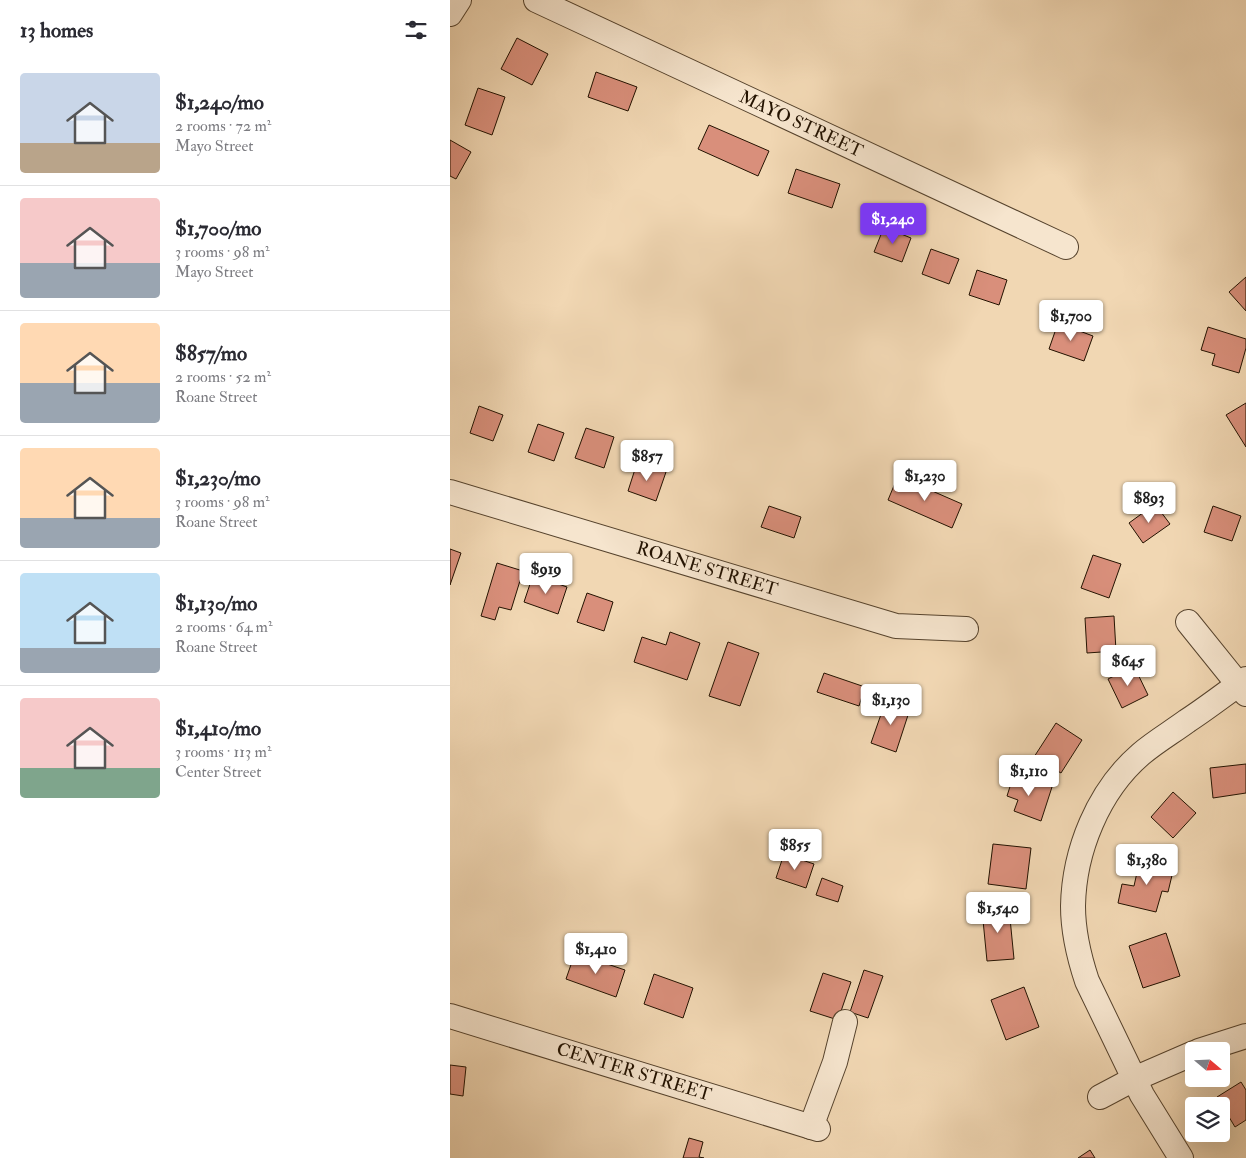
<!DOCTYPE html>
<meta charset="utf-8">
<style>
:root{--surface:#fff;--page:#f2f2f3;--text:#2b2b33;--muted:#7c7c81;--line:#e1e1e2;--accent:#7c3aed}
body{margin:0;font-family:"IM FELL Double Pica",serif;background:var(--page);color:var(--text);height:100vh;display:flex;flex-direction:column;font-size:19px;white-space:nowrap}
*{box-sizing:border-box;margin:0}
p{font-size:16px;color:var(--muted)}
.icon{flex:none;width:28px;height:28px;fill:none;stroke:currentColor;stroke-width:2;stroke-linecap:round;stroke-linejoin:round}
.map{position:relative;flex:1;overflow:hidden}
.details{display:flex;flex-direction:column;background:var(--surface);width:450px}
.details>*{flex:none}
.needle{width:32px;rotate:109deg}
.fabs{position:absolute;left:735px;top:1042px;display:grid;gap:10px}
.fabs a{display:grid;place-items:center;width:45px;height:45px;border-radius:5px;background:var(--surface);box-shadow:0 5px 20px #0002;font-size:25px}
.price{position:absolute;translate:-50% -42px;padding:0 11px;border-radius:5px;background:#fff;color:#222;font-size:16px;line-height:32px;filter:drop-shadow(0 1px 2px #0008)}
.price::after{content:'';position:absolute;left:50%;top:30px;width:15px;height:11px;margin-left:-8px;background:inherit;clip-path:polygon(0 0,100% 0,50% 100%)}
.price.selected{background:var(--accent);color:#fff}
ul{padding:0;list-style:none}
li{display:flex;align-items:center;gap:15px;height:125px;padding:0 20px}
li+li{border-top:1px solid var(--line)}
li span{display:grid;place-items:center;flex:none;width:140px;height:100px;border-radius:5px;color:#555}
li>.icon{margin-inline-start:auto}
span .icon{width:60px;height:60px;fill:#fffc;stroke-width:1}
li b{font-size:21px}
h2{display:flex;justify-content:space-between;align-items:center;height:60px;padding:0 20px;font-size:21px}
main{display:flex;flex:1;min-height:0}
.map>svg:first-child{display:block}
.building{fill:#d98f7b;stroke:#231200}
.lines{fill:none;stroke-linecap:round;stroke-linejoin:round}
.minor-casing{stroke:#56432d;stroke-width:26}
.minor{stroke:#f6e5ce;stroke-width:24}
.labels{text-anchor:middle;dominant-baseline:central;stroke-width:5;stroke-linejoin:round;paint-order:stroke}
.street-label{font-size:18px;fill:#231200;stroke:#f6e5ce}
</style>
<main>
<section class="details">
<h2>13 homes<svg class="icon" aria-label="filters" viewBox="0 0 24 24"><path d="M4 7h16M4 17h16"/><circle cx="9" cy="7" r="2"/><circle cx="15" cy="17" r="2"/></svg></h2>
<ul>
<li><span style="background:linear-gradient(#c9d6e8 70%,#b9a48a 0)"><svg class="icon" aria-label="home" viewBox="0 0 24 24"><path d="M3 11l9-7 9 7M6 9v11h12V9"/></svg></span><div><b>$1,240/mo</b><p>2 rooms · 72 m²</p><p>Mayo Street</p></div></li>
<li><span style="background:linear-gradient(#f6c9c9 65%,#9aa5b1 0)"><svg class="icon" aria-label="home" viewBox="0 0 24 24"><path d="M3 11l9-7 9 7M6 9v11h12V9"/></svg></span><div><b>$1,700/mo</b><p>3 rooms · 98 m²</p><p>Mayo Street</p></div></li>
<li><span style="background:linear-gradient(#ffd9b3 60%,#9aa5b1 0)"><svg class="icon" aria-label="home" viewBox="0 0 24 24"><path d="M3 11l9-7 9 7M6 9v11h12V9"/></svg></span><div><b>$857/mo</b><p>2 rooms · 52 m²</p><p>Roane Street</p></div></li>
<li><span style="background:linear-gradient(#ffd9b3 70%,#9aa5b1 0)"><svg class="icon" aria-label="home" viewBox="0 0 24 24"><path d="M3 11l9-7 9 7M6 9v11h12V9"/></svg></span><div><b>$1,230/mo</b><p>3 rooms · 98 m²</p><p>Roane Street</p></div></li>
<li><span style="background:linear-gradient(#bfe0f5 75%,#9aa5b1 0)"><svg class="icon" aria-label="home" viewBox="0 0 24 24"><path d="M3 11l9-7 9 7M6 9v11h12V9"/></svg></span><div><b>$1,130/mo</b><p>2 rooms · 64 m²</p><p>Roane Street</p></div></li>
<li><span style="background:linear-gradient(#f6c9c9 70%,#7fa58c 0)"><svg class="icon" aria-label="home" viewBox="0 0 24 24"><path d="M3 11l9-7 9 7M6 9v11h12V9"/></svg></span><div><b>$1,410/mo</b><p>3 rooms · 113 m²</p><p>Center Street</p></div></li>
</ul>
</section>
<div class="map">
<svg width="796" height="1158" viewBox="0 0 796 1158">
<rect width="100%" height="100%" fill="#f1d7b3"/>
<filter id="stains"><feTurbulence type="fractalNoise" baseFrequency=".004" numOctaves="4"/><feColorMatrix values="0 0 0 0 .2 0 0 0 0 .09 0 0 0 0 .02 0 0 0 .5 -.17"/></filter>
<radialGradient id="worn" r=".72"><stop offset=".6" stop-color="#630" stop-opacity="0"/><stop offset="1" stop-color="#630" stop-opacity=".3"/></radialGradient>
<!-- building -->
<g class="building">
<polygon points="67,38 98,54 82,85 51,69"/>
<polygon points="146,72 187,87 178,111 138,97"/>
<polygon points="28,88 55,97 42,135 15,125"/>
<polygon points="259,125 319,151 308,176 248,149"/>
<polygon points="0,140 21,152 6,179 0,176"/>
<polygon points="346,169 390,184 382,208 338,193"/>
<polygon points="434,227 461,238 452,262 424,252"/>
<polygon points="481,249 509,259 499,284 472,274"/>
<polygon points="527,270 557,280 549,305 519,295"/>
<polygon points="796,277 796,311 779,292"/>
<polygon points="608,323 643,336 634,361 599,349"/>
<polygon points="758,327 796,339 796,348 789,373 762,365 765,354 751,350"/>
<polygon points="796,403 796,447 776,415"/>
<polygon points="29,406 53,415 43,441 20,433"/>
<polygon points="88,424 114,433 104,461 78,452"/>
<polygon points="136,428 164,437 154,468 125,458"/>
<polygon points="187,463 216,472 206,501 178,491"/>
<polygon points="448,476 512,504 502,528 438,500"/>
<polygon points="705,504 720,524 693,543 679,523"/>
<polygon points="319,506 351,517 344,538 311,527"/>
<polygon points="763,506 791,516 782,541 754,532"/>
<polygon points="0,549 11,553 0,585"/>
<polygon points="643,555 671,564 659,598 631,588"/>
<polygon points="47,563 73,571 61,610 49,607 45,620 31,616"/>
<polygon points="83,575 117,587 108,614 74,602"/>
<polygon points="137,593 163,602 154,631 127,622"/>
<polygon points="664,616 666,651 637,653 635,618"/>
<polygon points="220,632 250,643 237,680 184,662 192,637 216,645"/>
<polygon points="278,642 309,653 290,706 259,696"/>
<polygon points="684,666 698,695 672,708 658,679"/>
<polygon points="374,673 415,687 409,706 367,692"/>
<polygon points="436,700 460,709 446,752 421,743"/>
<polygon points="606,723 632,740 611,773 584,757"/>
<polygon points="796,764 796,793 763,798 760,768"/>
<polygon points="564,774 602,787 591,821 564,811 568,800 557,796"/>
<polygon points="723,792 746,813 723,838 701,817"/>
<polygon points="543,844 581,848 576,889 538,884"/>
<polygon points="334,854 364,864 356,888 326,878"/>
<polygon points="690,859 724,867 718,892 712,891 706,912 668,903 672,884 684,886"/>
<polygon points="372,878 393,886 388,902 366,895"/>
<polygon points="559,908 564,959 537,961 532,910"/>
<polygon points="716,933 730,976 693,988 679,946"/>
<polygon points="125,953 175,970 166,997 116,979"/>
<polygon points="414,970 433,976 418,1018 400,1012"/>
<polygon points="373,973 401,982 388,1020 360,1011"/>
<polygon points="204,974 243,988 233,1018 194,1004"/>
<polygon points="574,987 589,1027 556,1040 541,1000"/>
<polygon points="0,1065 16,1067 13,1096 0,1094"/>
<polygon points="791,1082 796,1090 796,1120 785,1127 767,1097"/>
<polygon points="239,1138 253,1142 249,1157 254,1158 233,1158"/>
<polygon points="640,1150 645,1158 628,1158"/>
</g>
<g class="lines">
<defs>
<g id="minor">
<polyline points="86,0 616,247"/>
<polyline points="0,14 9,0"/>
<polyline points="0,492 446,626 516,629"/>
<polyline points="738,622 796,694"/>
<polyline points="0,1016 368,1129"/>
<polyline points="749,1051 796,1036"/>
<polyline points="650,1097 684,1079 744,1053"/>
<polyline points="361,1127 385,1062 395,1022"/>
<path d="M731,1158L692,1095L637,981C629,957 623,931 623,906C624,851 648,791 691,754C705,742 722,732 737,721C757,708 776,693 796,679"/>
</g>
</defs>
<!-- minor casing -->
<use href="#minor" class="minor-casing"/>
<!-- minor -->
<use href="#minor" class="minor"/>
</g>
<g class="labels">
<!-- street labels -->
<g class="street-label">
<text transform="translate(351 124) rotate(25)">MAYO STREET</text>
<text transform="translate(257 569) rotate(17)">ROANE STREET</text>
<text transform="translate(184 1072) rotate(17)">CENTER STREET</text>
</g>
</g>
<rect width="100%" height="100%" filter="url(#stains)"/>
<rect width="100%" height="100%" fill="url(#worn)"/>
</svg>
<div class="fabs">
<a><svg class="needle" viewBox="-14 -14 28 28"><path d="M0-13l5 13h-10z" fill="#e53935"/><path d="M0 13l5-13h-10z" fill="#7c7c81"/></svg></a>
<a><svg class="icon" aria-label="layers" viewBox="0 0 24 24"><path d="M12 4l9 5-9 5-9-5zM3 14l9 5 9-5"/></svg></a>
</div>
<b class="price selected" style="left:443px;top:245px">$1,240</b>
<b class="price" style="left:621px;top:342px">$1,700</b>
<b class="price" style="left:197px;top:482px">$857</b>
<b class="price" style="left:475px;top:502px">$1,230</b>
<b class="price" style="left:699px;top:524px">$893</b>
<b class="price" style="left:96px;top:595px">$919</b>
<b class="price" style="left:678px;top:687px">$645</b>
<b class="price" style="left:441px;top:726px">$1,130</b>
<b class="price" style="left:579px;top:797px">$1,110</b>
<b class="price" style="left:345px;top:871px">$855</b>
<b class="price" style="left:697px;top:886px">$1,380</b>
<b class="price" style="left:548px;top:934px">$1,540</b>
<b class="price" style="left:146px;top:975px">$1,410</b>
</div>
</main>
